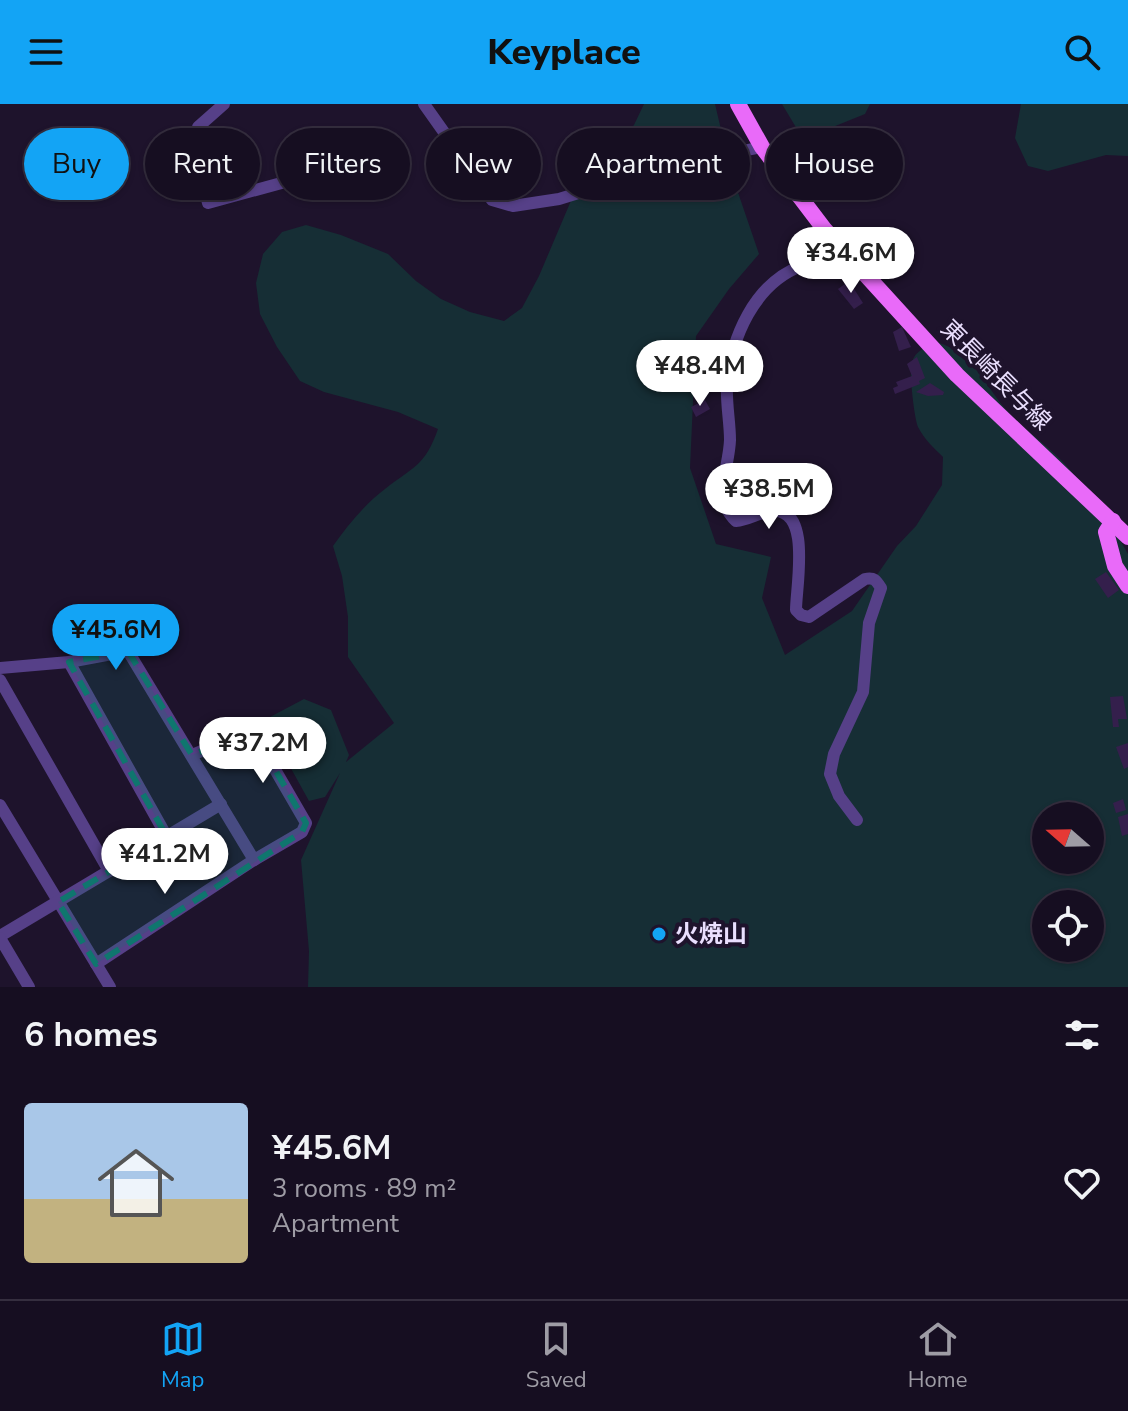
<!DOCTYPE html>
<meta charset="utf-8">
<style>
:root{--surface:#160e21;--page:#231c2e;--text:#f1f3f6;--muted:#9e9ca5;--line:#352e3f;--accent:#13a4f5}
body{margin:0;font-family:"Nunito Sans","Noto Sans JP",sans-serif;background:var(--page);color:var(--text);height:100vh;display:flex;flex-direction:column;font-size:30px;white-space:nowrap}
*{box-sizing:border-box;margin:0}
p{font-size:26px;color:var(--muted)}
.icon{flex:none;width:44px;height:44px;fill:none;stroke:currentColor;stroke-width:2;stroke-linecap:round;stroke-linejoin:round}
.map{position:relative;height:883px;overflow:hidden}
.panel{display:flex;flex-direction:column;background:var(--surface);flex:1}
.panel>*{flex:none}
.hud{position:absolute;left:24px;top:24px;width:1080px;height:72px;display:flex;gap:16px}
.needle{width:52px;rotate:290deg}
.buttons{position:absolute;left:1032px;top:698px;display:grid;gap:16px}
.buttons a{display:grid;place-items:center;width:72px;height:72px;border-radius:50%;background:var(--surface);box-shadow:0 2px 6px #0004,0 0 0 2px var(--line);font-size:40px}
.price{position:absolute;translate:-50% -68px;padding:0 18px;border-radius:28px;background:#fff;color:#222;font-size:26px;line-height:52px;filter:drop-shadow(0 2px 4px #0008)}
.price::after{content:'';position:absolute;left:50%;top:48px;width:24px;height:18px;margin-left:-12px;background:inherit;clip-path:polygon(0 0,100% 0,50% 100%)}
.price.on{background:var(--accent);color:#111}
ul{padding:0;list-style:none}
li{display:flex;align-items:center;gap:24px;height:200px;padding:0 24px}
li+li{border-top:2px solid var(--line)}
li span{display:grid;place-items:center;flex:none;width:224px;height:160px;border-radius:8px;color:#555}
li>.icon{margin-inline-start:auto}
span .icon{width:96px;height:96px;fill:#fffc;stroke-width:1}
li b{font-size:34px}
h2{display:flex;justify-content:space-between;align-items:center;height:96px;padding:0 24px;font-size:34px}
.pill{padding:0 28px;border-radius:36px;background:var(--surface);box-shadow:0 2px 6px #0004,0 0 0 2px var(--line);font-size:28px;line-height:72px}
.pill.on{background:var(--accent);color:#111}
header{display:flex;justify-content:space-between;align-items:center;height:104px;padding:0 24px;background:var(--accent);color:#111;font-size:36px;font-weight:800}
.tab-bar{display:flex;justify-content:space-around;align-items:center;height:112px;border-top:2px solid var(--line);background:var(--surface);font-size:22px;color:var(--muted)}
.tab-bar a{display:grid;justify-items:center;gap:4px}
.tab-bar .on{color:var(--accent)}
.map>svg:first-child{display:block}
.green{fill:#162e35;fill-rule:evenodd}
.building{fill:#341f4c}
.lines{fill:none;stroke-linecap:round;stroke-linejoin:round}
.minor{stroke:#564088;stroke-width:12}
.major{stroke:#e96af9;stroke-width:16}
.marked{fill:#0f766e;fill-opacity:0.2;stroke:#0f766e;stroke-width:6;stroke-dasharray:16 10;stroke-linejoin:round}
.poi-dot{fill:#13a4f5;stroke:#1e132c;stroke-width:3}
.labels{text-anchor:middle;dominant-baseline:central;stroke-width:8;stroke-linejoin:round;paint-order:stroke}
.street-label{font-size:24px;fill:#eadffe;stroke:#1e132c}
.poi-label{font-size:24px;font-weight:bold;fill:#eadffe;stroke:#1e132c;text-anchor:start}
</style>
<header><svg class="icon" aria-label="menu" viewBox="0 0 24 24"><path d="M4 6h16M4 12h16M4 18h16"/></svg>Keyplace<svg class="icon" aria-label="search" viewBox="0 0 24 24"><circle cx="10" cy="10" r="6"/><path d="M15 15l6 6"/></svg></header>
<div class="map">
<svg width="1128" height="883" viewBox="0 0 1128 883">
<rect width="100%" height="100%" fill="#1e132c"/>
<!-- green -->
<g class="green">
<path d="M644,0H715L731,68L759,150L729,185L696,232L690,364L716,440L771,453L762,494L785,551L852,507L897,442L916,422L942,381L943,353C934,344 924,335 918,323C914,313 909,269 912,258C915,247 927,242 936,238C975,249 984,282 1009,309C1025,326 1044,339 1060,355C1083,378 1112,421 1128,450V883H308L309,847L301,756L340,669L325,693L309,697L267,621L270,613L304,595L331,606L349,651L346,658L394,619L348,553V513L342,472L333,442C347,422 365,400 385,385C413,363 425,362 438,325L398,308L324,288L300,277L277,243L260,210L256,179L263,150L282,128L306,121L341,131L388,150L416,177L441,195L470,208L504,217L522,204L539,172L587,59L615,42L634,21ZM1046,712H1090V756H1046ZM1046,800H1090V844H1046Z"/>
<polygon points="782,0 870,0 865,10 803,35"/>
<polygon points="1021,0 1128,0 1128,52 1106,51 1048,67 1028,62 1015,34"/>
</g>
<!-- building -->
<g class="building">
<polygon points="832,62 835,70 832,71 833,74 827,76 829,79 818,84 812,70"/>
<polygon points="795,139 797,143 803,140 810,156 796,162 788,143"/>
<polygon points="849,177 863,199 854,205 838,185"/>
<polygon points="902,223 911,243 899,247 893,228"/>
<polygon points="917,253 925,274 919,277 920,280 895,290 893,284 898,282 896,278 912,272 907,260"/>
<polygon points="930,279 944,288 943,291 928,292 916,288"/>
<polygon points="705,296 710,305 696,313 691,303"/>
<polygon points="1106,468 1119,486 1108,494 1095,475"/>
<polygon points="1123,592 1127,615 1118,615 1119,623 1113,623 1110,593"/>
<polygon points="1128,639 1128,663 1124,665 1116,643"/>
<polygon points="1123,695 1126,706 1116,709 1113,699"/>
<polygon points="1128,710 1128,730 1122,732 1118,713"/>
</g>
<g class="lines">
<!-- minor -->
<g class="minor">
<polyline points="224,0 198,23 195,45 208,99 402,46"/>
<polyline points="424,0 492,96 513,102 559,95 656,65 762,43"/>
<path d="M849,150C833,154 816,156 801,162C754,180 731,234 727,281C726,300 730,318 730,336C729,365 712,395 736,417C749,416 761,407 773,407C812,404 796,483 796,506L801,511L809,513L865,475C874,473 876,476 881,484L869,519L863,588L834,650L830,670L839,692L857,716"/>
<polyline points="69,558 167,733"/>
<polyline points="0,564 69,558 128,547 254,756"/>
<polyline points="0,576 109,767 221,700"/>
<polyline points="0,701 110,883"/>
<polyline points="0,832 109,767"/>
<polyline points="0,834 29,883"/>
<polyline points="96,860 254,756 302,728 306,719 255,631 249,627 192,651"/>
</g>
<!-- major -->
<g class="major">
<polyline points="738,0 762,43 825,126 957,271 1128,433"/>
<polyline points="1113,417 1106,428 1115,462 1128,482"/>
</g>
</g>
<!-- marked area -->
<path class="marked" d="M128,547L192,651L249,627L255,631L306,719L302,728L96,860L58,798L167,733L69,558Z"/>
<!-- markers -->
<circle class="poi-dot" cx="659" cy="830" r="8"/>
<g class="labels">
<!-- street labels -->
<g class="street-label">
<text transform="translate(996 271) rotate(45)">東長崎長与線</text>
</g>
<!-- poi labels -->
<g class="poi-label">
<text x="675" y="830">火焼山</text>
</g>
</g>
</svg>
<div class="buttons">
<a><svg class="needle" viewBox="-14 -14 28 28"><path d="M0-13l5 13h-10z" fill="#e53935"/><path d="M0 13l5-13h-10z" fill="#9e9ca5"/></svg></a>
<a><svg class="icon" aria-label="locate" viewBox="0 0 24 24"><circle cx="12" cy="12" r="6"/><path d="M12 2v4M12 18v4M2 12h4M18 12h4"/></svg></a>
</div>
<b class="price" style="left:851px;top:191px">¥34.6M</b>
<b class="price" style="left:700px;top:304px">¥48.4M</b>
<b class="price" style="left:769px;top:427px">¥38.5M</b>
<b class="price on" style="left:116px;top:568px">¥45.6M</b>
<b class="price" style="left:263px;top:681px">¥37.2M</b>
<b class="price" style="left:165px;top:792px">¥41.2M</b>
<div class="hud">
<a class="pill on">Buy</a>
<a class="pill">Rent</a>
<a class="pill">Filters</a>
<a class="pill">New</a>
<a class="pill">Apartment</a>
<a class="pill">House</a>
</div>
</div>
<section class="panel">
<h2>6 homes<svg class="icon" aria-label="filters" viewBox="0 0 24 24"><path d="M4 7h16M4 17h16"/><circle cx="9" cy="7" r="2"/><circle cx="15" cy="17" r="2"/></svg></h2>
<ul>
<li><span style="background:linear-gradient(#a9c7e8 60%,#c2b280 0)"><svg class="icon" aria-label="home" viewBox="0 0 24 24"><path d="M3 11l9-7 9 7M6 9v11h12V9"/></svg></span><div><b>¥45.6M</b><p>3 rooms · 89 m²</p><p>Apartment</p></div><svg class="icon" aria-label="heart" viewBox="0 0 24 24"><path d="M12 20l-8-8c-3-5 5-10 8-4 3-6 11-1 8 4z"/></svg></li>
</ul>
</section>
<nav class="tab-bar">
<a class="on"><svg class="icon" aria-label="map" viewBox="0 0 24 24"><path d="M3 6l6-2 6 2 6-2v14l-6 2-6-2-6 2zM9 4v14M15 6v14"/></svg>Map</a>
<a><svg class="icon" aria-label="saved" viewBox="0 0 24 24"><path d="M7 4h10v16l-5-4-5 4z"/></svg>Saved</a>
<a><svg class="icon" aria-label="home" viewBox="0 0 24 24"><path d="M3 11l9-7 9 7M6 9v11h12V9"/></svg>Home</a>
</nav>
